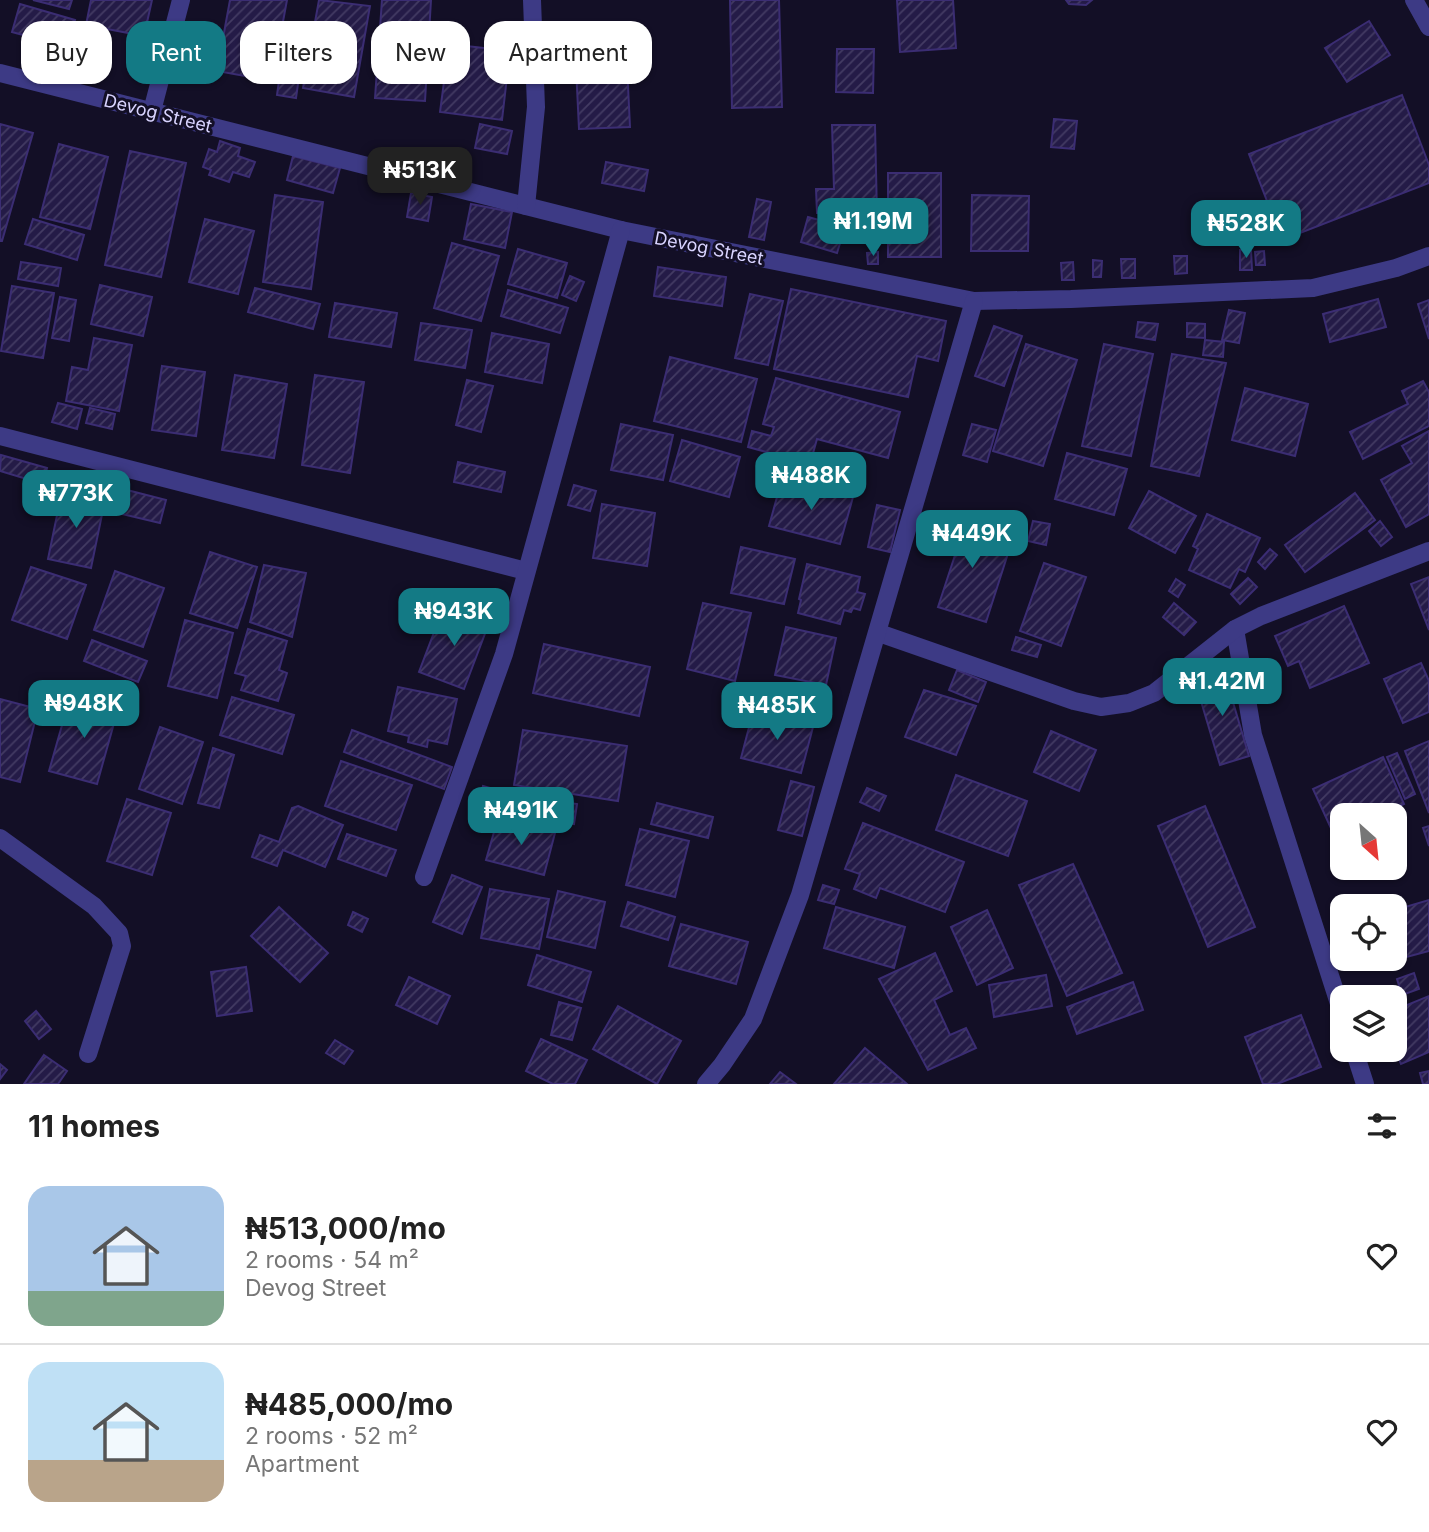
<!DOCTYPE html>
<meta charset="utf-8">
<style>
:root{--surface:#fff;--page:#f2f2f2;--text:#222;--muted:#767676;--line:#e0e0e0;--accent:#137a85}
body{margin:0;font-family:Inter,sans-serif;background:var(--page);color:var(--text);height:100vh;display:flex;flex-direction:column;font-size:26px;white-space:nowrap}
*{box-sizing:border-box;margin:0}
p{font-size:23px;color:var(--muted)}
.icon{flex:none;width:38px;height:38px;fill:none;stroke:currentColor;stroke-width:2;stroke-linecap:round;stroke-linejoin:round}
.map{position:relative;height:1084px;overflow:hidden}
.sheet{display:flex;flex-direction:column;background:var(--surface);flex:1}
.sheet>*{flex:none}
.top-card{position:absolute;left:21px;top:21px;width:700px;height:63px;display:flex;gap:14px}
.needle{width:46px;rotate:153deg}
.tools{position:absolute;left:1330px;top:803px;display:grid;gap:14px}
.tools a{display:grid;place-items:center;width:77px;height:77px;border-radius:14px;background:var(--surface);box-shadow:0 2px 5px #0004;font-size:35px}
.price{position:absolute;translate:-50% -60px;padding:0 16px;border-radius:14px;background:var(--accent);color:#fff;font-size:23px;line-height:46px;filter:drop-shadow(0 2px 4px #0008)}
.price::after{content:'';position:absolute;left:50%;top:42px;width:21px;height:16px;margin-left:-10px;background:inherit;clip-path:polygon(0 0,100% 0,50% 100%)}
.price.selected{background:#222;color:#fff}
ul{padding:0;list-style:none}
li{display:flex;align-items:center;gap:21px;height:175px;padding:0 28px}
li+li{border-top:2px solid var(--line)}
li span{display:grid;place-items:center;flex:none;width:196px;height:140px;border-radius:21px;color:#555}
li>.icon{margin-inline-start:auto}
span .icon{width:84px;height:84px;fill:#fffc;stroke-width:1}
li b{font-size:30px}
h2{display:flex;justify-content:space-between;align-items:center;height:84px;padding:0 28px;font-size:30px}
.chip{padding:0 24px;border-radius:21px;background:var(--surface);box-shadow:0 2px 5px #0004;font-size:24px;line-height:63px}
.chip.selected{background:var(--accent);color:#fff}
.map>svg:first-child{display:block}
.building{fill:url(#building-hatch);stroke:#3b2d73;stroke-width:2}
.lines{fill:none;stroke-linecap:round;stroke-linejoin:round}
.minor{stroke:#3d3a85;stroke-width:18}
.labels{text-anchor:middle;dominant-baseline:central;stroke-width:6;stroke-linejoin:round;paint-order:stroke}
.street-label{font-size:18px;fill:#d9d4ff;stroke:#130f26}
</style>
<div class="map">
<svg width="1429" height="1084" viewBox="0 0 1429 1084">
<defs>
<pattern id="building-hatch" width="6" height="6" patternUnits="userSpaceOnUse" patternTransform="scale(1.75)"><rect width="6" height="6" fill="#241b47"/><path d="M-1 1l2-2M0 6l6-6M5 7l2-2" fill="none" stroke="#433b63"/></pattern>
</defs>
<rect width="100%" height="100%" fill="#130f26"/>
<!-- building -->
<g class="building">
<polygon points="33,0 72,0 69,9"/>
<polygon points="91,0 152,0 144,36 86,25"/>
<polygon points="230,0 287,0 272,81 217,71"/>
<polygon points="319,0 370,6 354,97 303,88"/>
<polygon points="382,0 431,0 425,101 375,98"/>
<polygon points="730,0 779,0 782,107 732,108"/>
<polygon points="897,0 953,0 956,48 900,52"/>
<polygon points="1066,0 1092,0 1086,5 1069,4"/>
<polygon points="20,4 75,20 67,47 12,32"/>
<polygon points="1369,21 1390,55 1347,82 1325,48"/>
<polygon points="286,32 305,35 296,98 277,95"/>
<polygon points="449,44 510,51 502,120 440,112"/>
<polygon points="837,49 874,49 873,93 836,92"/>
<polygon points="627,65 630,127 579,129 576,67"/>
<polygon points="1402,95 1429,165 1429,183 1282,240 1249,154"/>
<polygon points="1054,119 1077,121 1074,149 1051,147"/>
<polygon points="0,124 33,133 2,241 0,241"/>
<polygon points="480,124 512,131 507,154 475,148"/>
<polygon points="832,125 875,125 877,215 834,216 834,213 817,213 816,189 834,189"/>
<polygon points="220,141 240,148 238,156 255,162 249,177 233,172 229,182 209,175 211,170 203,167 209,149 217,152"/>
<polygon points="59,144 108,157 90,229 40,217"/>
<polygon points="130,151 186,163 161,277 105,265"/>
<polygon points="293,156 340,168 333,193 287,180"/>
<polygon points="606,162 648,170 644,191 602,183"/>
<rect x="888" y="173" width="53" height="84"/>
<polygon points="411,193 432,197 428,221 407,217"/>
<polygon points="275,195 323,202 311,289 263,282"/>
<polygon points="972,195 1029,196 1028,251 971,251"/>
<polygon points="757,199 771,202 764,240 749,237"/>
<polygon points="471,204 512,212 505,248 464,239"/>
<polygon points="808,217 845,227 837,253 801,242"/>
<polygon points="33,219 84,235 77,260 25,244"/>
<polygon points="205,219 254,231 238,294 189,282"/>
<polygon points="452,243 499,256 481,321 434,308"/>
<polygon points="518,249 567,263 557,298 508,284"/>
<polygon points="1240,250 1251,250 1252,270 1240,270"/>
<polygon points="1264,251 1265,265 1256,265 1255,252"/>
<polygon points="878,252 878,264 868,264 867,253"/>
<polygon points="1174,256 1187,256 1187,273 1175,274"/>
<polygon points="1121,259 1135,259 1135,278 1122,278"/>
<polygon points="1093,260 1102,261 1101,277 1093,277"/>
<polygon points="21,262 61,268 58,286 18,279"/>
<polygon points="1073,262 1074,280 1062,280 1061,263"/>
<polygon points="658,267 726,277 722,306 654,296"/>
<polygon points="570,276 584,282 576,301 562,295"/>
<polygon points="100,285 152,297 143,336 91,324"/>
<polygon points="12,286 54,293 43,358 1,351"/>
<polygon points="255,288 320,304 313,329 248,312"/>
<polygon points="791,289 946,321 938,361 917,356 908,397 774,369"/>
<polygon points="508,290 568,308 560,333 501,316"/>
<polygon points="750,294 783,301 768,365 735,358"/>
<polygon points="60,297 76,300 69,341 52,338"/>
<polygon points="1378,299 1386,327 1330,342 1323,314"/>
<polygon points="1429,300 1429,339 1418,304"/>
<polygon points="335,303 397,313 391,347 329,337"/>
<polygon points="1229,310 1245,313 1239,343 1222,340"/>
<polygon points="1138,322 1158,324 1155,340 1136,337"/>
<polygon points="421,323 472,330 465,368 415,360"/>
<polygon points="1187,323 1205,324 1205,338 1187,337"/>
<polygon points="994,326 1022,336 1004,386 975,376"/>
<polygon points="492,333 549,344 542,383 485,372"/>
<polygon points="94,338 132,345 119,411 66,401 72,367 88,370"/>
<polygon points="1205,340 1224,342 1223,357 1203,355"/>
<polygon points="1026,344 1077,360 1043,466 993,451"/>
<polygon points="1104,344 1153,354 1131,456 1082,446"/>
<polygon points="1172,354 1226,363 1199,476 1151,466"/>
<polygon points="670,357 757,379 741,442 654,421"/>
<polygon points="162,366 205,372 196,436 152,430"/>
<polygon points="235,375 287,384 274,458 222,450"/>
<polygon points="315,375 364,382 350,473 302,465"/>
<polygon points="776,378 900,412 888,458 817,439 810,464 748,447 752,431 771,436 774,427 763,424"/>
<polygon points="467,380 493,386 481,432 456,425"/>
<polygon points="1423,381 1429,392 1429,426 1363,459 1350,432 1408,404 1402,391"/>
<polygon points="1245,388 1308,404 1295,456 1232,440"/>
<polygon points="58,403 82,409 77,429 52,422"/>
<polygon points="90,408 115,414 112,429 86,423"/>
<polygon points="621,424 673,435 663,480 611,470"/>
<polygon points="972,424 996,430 987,462 963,455"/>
<polygon points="1429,431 1429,514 1406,527 1381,480 1412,463 1402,446"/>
<polygon points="682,440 740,457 729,497 670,481"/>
<polygon points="1067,453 1127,469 1114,515 1055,499"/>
<polygon points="1,455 47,468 45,476 32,473 30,480 0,471"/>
<polygon points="458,462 505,472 501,492 454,482"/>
<polygon points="782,479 853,497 840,544 769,526"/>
<polygon points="574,485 596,491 590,511 568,505"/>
<polygon points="127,490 166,500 160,523 122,514"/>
<polygon points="62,491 105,500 91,568 48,559"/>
<polygon points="1149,491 1196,516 1175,553 1129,528"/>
<polygon points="1355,493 1375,520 1305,572 1285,545"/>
<polygon points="602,504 655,513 647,566 593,558"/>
<polygon points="877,505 900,510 890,552 868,547"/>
<polygon points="1207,514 1260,538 1245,572 1239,569 1230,588 1189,570 1198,549 1193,546"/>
<polygon points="944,520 1012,541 986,622 938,607 957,549 936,543"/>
<polygon points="1033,521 1050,524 1046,545 1028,541"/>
<polygon points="1380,521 1392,537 1381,546 1369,531"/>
<polygon points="741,547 795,559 784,604 731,593"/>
<polygon points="1270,549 1277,555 1265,569 1258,562"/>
<polygon points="210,552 257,567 237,628 190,613"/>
<polygon points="1044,563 1086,577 1061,646 1020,631"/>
<polygon points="807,564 860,577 857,592 865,594 860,610 853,608 851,612 844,610 840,624 798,613 801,600 799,599"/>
<polygon points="264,565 306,573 292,637 250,622"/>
<polygon points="31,567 86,585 67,639 12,620"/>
<polygon points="115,571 164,588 143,647 94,630"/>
<polygon points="1429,577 1429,630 1411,584"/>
<polygon points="1248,578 1257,587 1240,604 1231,594"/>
<polygon points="1176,579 1185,585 1178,597 1169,591"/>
<polygon points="703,603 751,613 735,681 687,669"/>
<polygon points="1174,603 1196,622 1184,635 1163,617"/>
<polygon points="444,606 489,623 464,689 419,672"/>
<polygon points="1344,606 1369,663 1310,688 1299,661 1288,666 1275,636"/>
<polygon points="185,620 233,633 217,698 168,686"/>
<polygon points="786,627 836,638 826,685 775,675"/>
<polygon points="248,629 287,641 279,670 287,673 278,701 241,690 246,676 235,673"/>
<polygon points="1016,637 1041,645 1037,657 1012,650"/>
<polygon points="92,640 147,661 138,682 84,661"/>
<polygon points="544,644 650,667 639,716 533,693"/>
<polygon points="1421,663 1429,681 1429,712 1403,723 1384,679"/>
<polygon points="957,670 986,682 978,702 949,690"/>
<polygon points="1224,672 1249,756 1220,765 1195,681"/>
<polygon points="398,687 457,699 447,744 428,740 427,747 408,742 409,736 388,731"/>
<polygon points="924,690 976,706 956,755 905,737"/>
<polygon points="70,697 118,709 97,784 49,771"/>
<polygon points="232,697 294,715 282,754 220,735"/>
<polygon points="0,699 38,709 20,782 0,777"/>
<polygon points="753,712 813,727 801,773 741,758"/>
<polygon points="160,727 203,742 182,804 139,789"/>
<polygon points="352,730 452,767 444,789 344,752"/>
<polygon points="523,730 627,746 618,801 514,785"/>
<polygon points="1051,731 1096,750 1079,791 1034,772"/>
<polygon points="1429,741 1429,813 1405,751"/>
<polygon points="213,748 234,755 219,808 198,803"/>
<polygon points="1397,753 1415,794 1405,799 1387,757"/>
<polygon points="1383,757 1404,804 1377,816 1342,816 1342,831 1334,835 1313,789"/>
<polygon points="341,761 412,785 396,830 325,806"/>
<polygon points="956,775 1027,801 1008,856 936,830"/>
<polygon points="791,781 814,787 802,836 778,830"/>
<polygon points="483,786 500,791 498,799 481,795"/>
<polygon points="867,788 886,796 879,811 860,802"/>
<polygon points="519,795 577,804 574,824 516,815"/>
<polygon points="127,799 171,813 152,875 107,861"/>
<polygon points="657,803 713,817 708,838 651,824"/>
<polygon points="298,806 343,825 325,867 283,850 277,866 252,857 260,835 279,842 292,808"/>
<polygon points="1205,806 1255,927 1208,947 1158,826"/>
<polygon points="498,818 555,833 544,875 486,860"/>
<polygon points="863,823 964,862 945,912 880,888 876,898 854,889 860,874 845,869"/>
<polygon points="1429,826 1429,846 1423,828"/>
<polygon points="640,829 689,841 675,897 626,885"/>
<polygon points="347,834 396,850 386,876 338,859"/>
<polygon points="1073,864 1122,973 1067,996 1019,885"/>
<polygon points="452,875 482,887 462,934 433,922"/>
<polygon points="823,885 839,890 834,904 818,900"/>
<polygon points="490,889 549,899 539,949 481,938"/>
<polygon points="558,891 605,902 595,948 547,937"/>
<polygon points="1429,900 1429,951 1380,964 1378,959 1395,959 1395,910"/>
<polygon points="628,902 675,917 668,940 621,926"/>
<polygon points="279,907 328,953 300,982 251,936"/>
<polygon points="836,907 905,927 894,968 824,948"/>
<polygon points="987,910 1013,968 977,985 951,927"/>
<polygon points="353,912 368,919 362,932 348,925"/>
<polygon points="681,924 748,942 736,984 669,966"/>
<polygon points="935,953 952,991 934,1000 950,1035 966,1028 976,1048 928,1070 879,979"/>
<polygon points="537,955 591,972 582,1002 528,985"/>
<polygon points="246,967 252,1011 217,1016 211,972"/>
<polygon points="1414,973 1419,989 1402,995 1397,979"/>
<polygon points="1046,975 1052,1006 994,1017 989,985"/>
<polygon points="409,977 450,996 437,1024 396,1005"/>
<polygon points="1133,982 1143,1010 1077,1034 1067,1007"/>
<polygon points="1429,996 1429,1052 1401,1064 1395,1050 1395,1010"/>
<polygon points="559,1002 581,1008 572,1040 551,1035"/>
<polygon points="618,1006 681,1041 657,1084 593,1049"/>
<polygon points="36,1011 51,1029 39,1039 25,1021"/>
<polygon points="1301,1015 1321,1067 1277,1084 1263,1084 1245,1037"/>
<polygon points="541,1039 587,1060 575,1084 553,1084 526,1071"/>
<polygon points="335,1040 353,1051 344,1064 326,1053"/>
<polygon points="865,1048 907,1084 834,1084"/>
<polygon points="44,1055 67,1071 58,1084 24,1084"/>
<polygon points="0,1064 7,1070 0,1079"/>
<polygon points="1429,1071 1429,1084 1423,1084 1420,1073"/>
<polygon points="780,1072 796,1084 770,1084"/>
</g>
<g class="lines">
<!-- minor -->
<g class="minor">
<polyline points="1414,0 1429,27"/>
<polyline points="0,73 621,230 974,301 1071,299 1313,288 1396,268 1429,256"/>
<polyline points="152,111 181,0"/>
<polyline points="526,206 536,107 532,0"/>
<polyline points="0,436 526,571"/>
<polyline points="1235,629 1253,735 1342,1013"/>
<polyline points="879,633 1074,701 1101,707 1129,703 1154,693 1235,629 1261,616 1429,551"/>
<polyline points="0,838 94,906 119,933 122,946 88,1054"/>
<polyline points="424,877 504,654 621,230"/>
<polyline points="1354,1050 1365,1084"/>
<polyline points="706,1084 722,1065 753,1019 800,895 974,301"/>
</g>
</g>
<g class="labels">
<!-- street labels -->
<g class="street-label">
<text transform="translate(158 113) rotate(14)">Devog Street</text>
<text transform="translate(709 248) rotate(11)">Devog Street</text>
</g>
</g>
</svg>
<div class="tools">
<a><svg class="needle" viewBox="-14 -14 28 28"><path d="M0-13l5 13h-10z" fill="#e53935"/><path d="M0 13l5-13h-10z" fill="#767676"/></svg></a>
<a><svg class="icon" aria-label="locate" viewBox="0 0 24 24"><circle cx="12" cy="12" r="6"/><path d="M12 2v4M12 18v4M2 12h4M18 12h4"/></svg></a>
<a><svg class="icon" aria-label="layers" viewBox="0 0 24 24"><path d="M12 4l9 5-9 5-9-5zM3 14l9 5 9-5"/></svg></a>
</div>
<b class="price selected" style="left:420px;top:207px">₦513K</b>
<b class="price" style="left:873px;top:258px">₦1.19M</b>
<b class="price" style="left:1246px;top:260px">₦528K</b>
<b class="price" style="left:811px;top:512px">₦488K</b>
<b class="price" style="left:76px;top:530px">₦773K</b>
<b class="price" style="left:972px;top:570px">₦449K</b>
<b class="price" style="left:454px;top:648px">₦943K</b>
<b class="price" style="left:1222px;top:718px">₦1.42M</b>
<b class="price" style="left:84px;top:740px">₦948K</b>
<b class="price" style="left:777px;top:742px">₦485K</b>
<b class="price" style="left:521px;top:847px">₦491K</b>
<div class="top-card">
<a class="chip">Buy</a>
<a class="chip selected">Rent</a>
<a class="chip">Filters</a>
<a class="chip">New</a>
<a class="chip">Apartment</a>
</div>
</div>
<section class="sheet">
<h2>11 homes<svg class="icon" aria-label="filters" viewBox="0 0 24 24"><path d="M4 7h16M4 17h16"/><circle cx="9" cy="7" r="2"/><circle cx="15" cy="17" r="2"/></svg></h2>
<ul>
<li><span style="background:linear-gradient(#a9c7e8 75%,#7fa58c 0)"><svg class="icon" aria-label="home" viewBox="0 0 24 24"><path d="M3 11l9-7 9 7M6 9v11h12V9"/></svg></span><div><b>₦513,000/mo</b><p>2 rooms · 54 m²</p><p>Devog Street</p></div><svg class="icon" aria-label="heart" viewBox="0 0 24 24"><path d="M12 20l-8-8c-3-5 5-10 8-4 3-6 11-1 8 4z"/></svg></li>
<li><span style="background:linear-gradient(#bfe0f5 70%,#b9a48a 0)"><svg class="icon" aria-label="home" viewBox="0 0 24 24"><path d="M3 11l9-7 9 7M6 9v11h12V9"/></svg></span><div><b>₦485,000/mo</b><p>2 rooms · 52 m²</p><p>Apartment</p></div><svg class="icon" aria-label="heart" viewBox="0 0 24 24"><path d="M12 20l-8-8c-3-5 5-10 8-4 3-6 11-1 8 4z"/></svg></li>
</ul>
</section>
